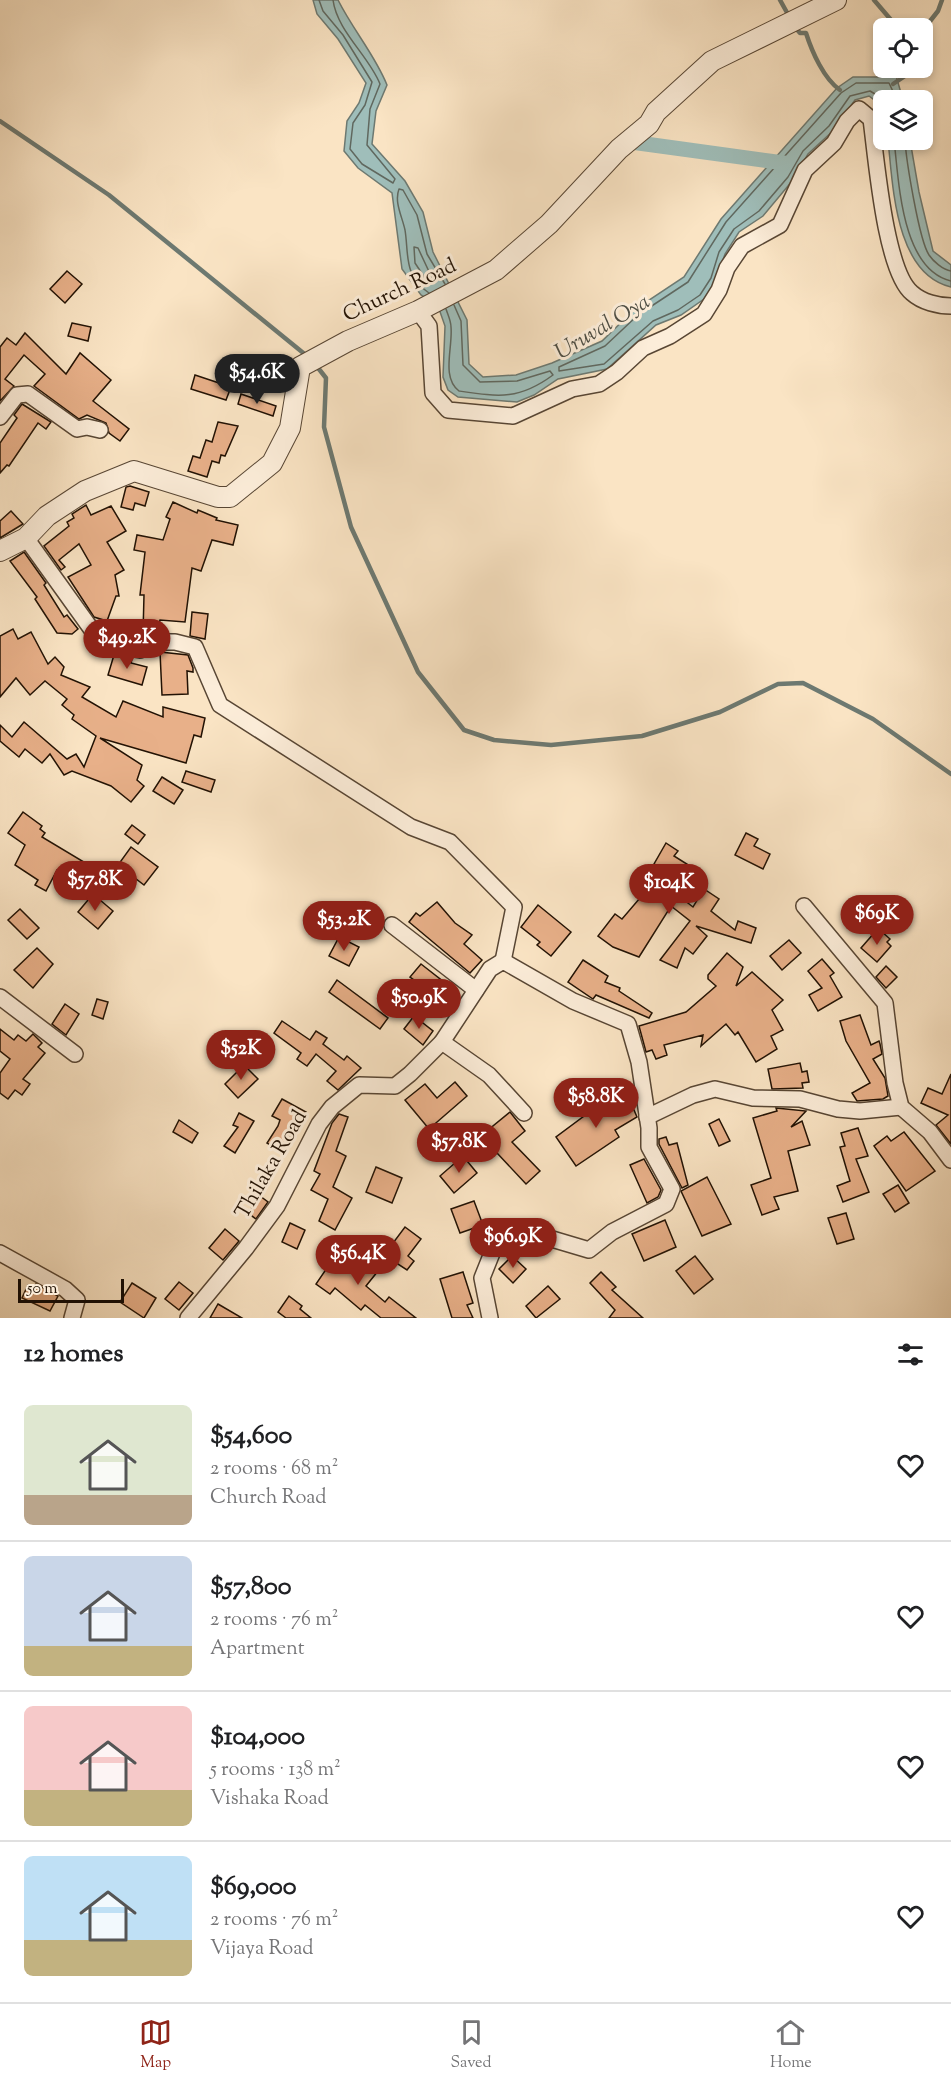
<!DOCTYPE html>
<meta charset="utf-8">
<style>
:root{--surface:#fff;--page:#f2f2f2;--text:#202124;--muted:#757577;--line:#e0e0e0;--accent:#8f2418}
body{margin:0;font-family:"Sorts Mill Goudy",serif;background:var(--page);color:var(--text);height:100vh;display:flex;flex-direction:column;font-size:22px;white-space:nowrap}
*{box-sizing:border-box;margin:0}
p{font-size:20px;color:var(--muted)}
.icon{flex:none;width:33px;height:33px;fill:none;stroke:currentColor;stroke-width:2;stroke-linecap:round;stroke-linejoin:round}
.map{position:relative;height:1318px;overflow:hidden}
.drawer{display:flex;flex-direction:column;background:var(--surface);flex:1}
.drawer>*{flex:none}
.fabs{position:absolute;left:873px;top:18px;display:grid;gap:12px}
.fabs a{display:grid;place-items:center;width:60px;height:60px;border-radius:9px;background:var(--surface);box-shadow:0 3px 9px #0003;font-size:30px}
.scale{position:absolute;left:18px;bottom:15px;width:106px;box-sizing:border-box;padding-left:6px;border:3px solid #221204;border-top:0;font-size:16px;line-height:21px;white-space:nowrap;color:#221204;-webkit-text-stroke:4px #fcedd9;paint-order:stroke}
.price{position:absolute;translate:-50% -51px;padding:0 14px;border-radius:21px;background:var(--accent);color:#fff;font-size:20px;line-height:39px;filter:drop-shadow(0 2px 3px #0008)}
.price::after{content:'';position:absolute;left:50%;top:36px;width:18px;height:14px;margin-left:-9px;background:inherit;clip-path:polygon(0 0,100% 0,50% 100%)}
.price.active{background:#222;color:#fff}
ul{padding:0;list-style:none}
li{display:flex;align-items:center;gap:18px;height:150px;padding:0 24px}
li+li{border-top:2px solid var(--line)}
li span{display:grid;place-items:center;flex:none;width:168px;height:120px;border-radius:9px;color:#555}
li>.icon{margin-inline-start:auto}
span .icon{width:72px;height:72px;fill:#fffc;stroke-width:1}
li b{font-size:26px}
h2{display:flex;justify-content:space-between;align-items:center;height:72px;padding:0 24px;font-size:26px}
.menu{display:flex;justify-content:space-around;align-items:center;height:84px;border-top:2px solid var(--line);background:var(--surface);font-size:16px;color:var(--muted)}
.menu a{display:grid;justify-items:center;gap:3px}
.menu .active{color:var(--accent)}
.map>svg:first-child{display:block}
.water{fill:#9fbeba;stroke:#6d7971;stroke-width:1.5}
.lines{fill:none;stroke-linecap:round;stroke-linejoin:round}
.shore{stroke:#60685f;stroke-width:1.5}
.stream{stroke:#6d7971;stroke-width:4.5}
.canal{stroke:#9fbeba;stroke-width:15}
.building{fill:#e8b089;stroke:#221204;stroke-width:1.5}
.minor-casing{stroke:#584634;stroke-width:18}
.tertiary-casing{stroke:#584634;stroke-width:22}
.minor{stroke:#fcedd9;stroke-width:15}
.tertiary{stroke:#fcedd9;stroke-width:20}
.labels{text-anchor:middle;dominant-baseline:central;stroke-width:6;stroke-linejoin:round;paint-order:stroke}
.street-label{font-size:21px;fill:#221204;stroke:#fcedd9}
.water-label{font-size:22px;font-style:italic;fill:#4e4e44;stroke:#fcedd9}
</style>
<div class="map">
<svg width="951" height="1318" viewBox="0 0 951 1318">
<rect width="100%" height="100%" fill="#fae4c4"/>
<filter id="stains"><feTurbulence type="fractalNoise" baseFrequency=".00333" numOctaves="4"/><feColorMatrix values="0 0 0 0 .2 0 0 0 0 .09 0 0 0 0 .02 0 0 0 .5 -.17"/></filter>
<radialGradient id="worn" r=".72"><stop offset=".6" stop-color="#630" stop-opacity="0"/><stop offset="1" stop-color="#630" stop-opacity=".3"/></radialGradient>
<!-- water -->
<g class="water">
<path d="M313,0H338C353,30 375,55 387,85L376,111L372,144L405,181L423,212L433,252L467,320L469,364L483,377L516,375L552,363L602,341L634,310L684,277L721,219L837,88L853,77H885L895,72L903,100H884L883,114L882,106L869,96L855,100L834,130L808,154L793,180L763,216L739,232L725,254L716,281L704,299L681,315L656,325L607,369L558,379L534,395L517,402L458,397L448,390L443,377L445,326L438,306L421,295L402,269L392,193L358,168L344,151L347,121L359,103L366,83L338,39L317,14Z"/>
<path d="M888,140H910L919,192L933,251L951,265V287C895,274 893,186 888,140Z"/>
</g>
<g class="lines">
<!-- shore -->
<g class="shore">
<path d="M319,0L323,11L343,35L372,82L365,105L353,123L350,149L362,164L393,183L395,179L367,145L370,109L380,84C369,56 337,31 333,0"/>
<polyline points="885,100 870,91 850,96 829,126 803,151 788,177 759,211 734,229 719,252 711,278 700,295 678,310 653,321 604,364 559,371 559,367 605,346 638,315 688,282 726,222 841,93 856,83 889,83 897,100"/>
<path d="M894,140C899,181 901,269 951,281"/>
<path d="M905,140C906,159 919,240 929,255C933,261 943,270 951,271"/>
<polygon points="414,247 418,248 432,278 431,282 427,281 415,263"/>
<path d="M429,293C403,275 409,254 405,230C402,216 394,202 399,189L403,190L417,215L427,254L445,284"/>
<path d="M446,309C448,315 451,321 451,327C453,348 441,377 459,391C500,397 519,400 553,375L550,371L517,381L480,382L463,365L461,321L454,305"/>
</g>
<!-- stream -->
<g class="stream">
<polyline points="780,0 790,18"/>
<polyline points="874,0 898,28"/>
<path d="M794,26L800,33H806C812,52 824,79 840,90"/>
<polyline points="922,64 929,55 927,25 938,11 942,0"/>
<polyline points="893,84 917,68"/>
<polyline points="0,121 109,195 307,356"/>
<polyline points="315,364 326,378 324,427 351,527 418,672 464,730 494,740 551,745 642,736 720,712 778,684 803,683 873,719 951,774"/>
</g>
<!-- canal -->
<polyline class="canal" points="631,142 784,163"/>
</g>
<!-- building -->
<g class="building">
<polygon points="67,271 82,284 65,303 50,289"/>
<polygon points="72,323 91,327 88,341 68,336"/>
<polygon points="25,333 66,374 80,353 111,380 93,401 129,429 120,441 109,433 106,423 87,415 79,419 34,386 45,374 24,355 5,379 14,386 0,401 0,347 7,338 16,345"/>
<polygon points="195,375 231,387 226,400 191,389"/>
<polygon points="241,394 276,406 273,416 238,404"/>
<polygon points="22,404 51,422 46,429 38,423 9,466 7,465 0,473 0,443 17,418 14,415"/>
<polygon points="218,422 238,426 225,456 221,455 219,463 212,461 207,477 188,471 193,456 200,458 206,440 212,442"/>
<polygon points="130,486 149,492 145,506 135,503 133,510 121,507 126,487"/>
<polygon points="173,502 197,513 198,510 217,518 216,520 238,525 233,545 212,540 201,571 192,568 185,622 160,620 157,632 145,636 143,634 144,595 140,595 145,552 134,550 137,535 163,540 170,519 166,517"/>
<polygon points="86,505 91,515 111,506 126,531 107,542 124,570 115,575 119,596 116,596 107,621 94,617 68,577 91,565 79,544 59,560 65,567 61,570 44,546 69,526 67,522 74,518 72,514"/>
<polygon points="11,511 23,524 0,538 0,521"/>
<polygon points="24,552 46,583 44,585 64,617 67,615 78,629 72,634 57,633 35,599 37,597 10,561"/>
<polygon points="192,612 208,614 205,639 190,636"/>
<polygon points="13,629 18,639 31,632 48,664 55,657 64,667 61,675 90,687 82,697 116,717 123,701 163,717 163,707 205,718 201,737 194,735 186,763 100,738 142,765 137,780 144,786 131,802 111,786 72,771 64,775 50,754 42,763 25,749 19,757 0,741 0,725 12,737 24,722 67,759 76,754 84,767 96,736 72,719 74,715 62,705 67,699 45,681 30,695 16,678 0,697 0,636"/>
<polygon points="160,652 188,655 193,668 193,672 187,671 188,694 162,695"/>
<polygon points="114,655 132,659 131,663 147,667 142,685 108,675"/>
<polygon points="186,771 215,780 211,792 182,782"/>
<polygon points="162,777 183,790 174,804 153,791"/>
<polygon points="23,812 42,826 40,829 45,833 42,837 87,864 106,862 108,883 84,887 57,870 46,891 35,885 38,880 15,865 25,845 8,833"/>
<polygon points="132,825 145,835 138,844 125,834"/>
<polygon points="746,833 758,839 754,846 770,854 763,869 735,855"/>
<polygon points="666,843 678,851 674,856 690,866 674,892 693,907 704,889 719,899 711,911 735,930 738,921 756,928 751,943 696,926 707,936 693,954 685,948 677,968 660,960 690,921 671,906 639,957 613,947 598,936 615,914 622,919 664,870 654,864"/>
<polygon points="131,847 158,867 144,885 118,865"/>
<polygon points="93,894 113,911 98,929 78,912"/>
<polygon points="437,902 455,923 472,935 464,944 482,960 470,973 409,922 416,913 420,916"/>
<polygon points="538,905 571,932 551,956 537,945 540,942 521,927"/>
<polygon points="20,909 39,928 27,939 8,920"/>
<polygon points="881,931 890,939 887,942 891,946 877,962 861,948 875,932 878,934"/>
<polygon points="339,937 359,947 349,966 329,956"/>
<polygon points="789,940 801,953 782,970 770,956"/>
<polygon points="37,948 53,964 33,988 14,970"/>
<polygon points="727,953 743,967 736,986 752,972 783,1000 772,1010 783,1030 771,1036 777,1049 756,1062 738,1032 735,1035 726,1024 701,1046 703,1035 664,1045 667,1055 656,1059 652,1050 646,1052 639,1026 686,1012 716,986 708,979 708,975"/>
<polygon points="822,959 834,973 830,976 842,997 818,1011 809,995 822,988 808,971"/>
<polygon points="583,960 608,976 605,982 620,988 619,991 652,1013 649,1018 596,995 593,999 568,982"/>
<polygon points="421,964 449,986 432,1008 418,998 425,988 410,977"/>
<polygon points="886,966 897,977 886,988 876,977"/>
<polygon points="337,980 388,1018 380,1029 329,992"/>
<polygon points="97,999 108,1002 103,1019 92,1015"/>
<polygon points="65,1004 79,1014 66,1035 52,1024"/>
<polygon points="860,1015 871,1045 879,1041 880,1044 882,1054 873,1059 885,1078 888,1096 883,1099 857,1101 852,1093 870,1083 846,1041 840,1021"/>
<polygon points="414,1016 433,1031 423,1045 404,1029"/>
<polygon points="282,1021 310,1040 316,1031 327,1038 323,1044 344,1060 347,1056 361,1068 338,1090 327,1081 336,1071 316,1054 307,1066 297,1059 301,1053 274,1033"/>
<polygon points="0,1029 14,1040 18,1035 26,1041 33,1034 42,1043 38,1047 45,1053 23,1079 30,1084 22,1095 15,1090 8,1099 0,1093 0,1073 10,1059 0,1051"/>
<polygon points="800,1063 802,1072 807,1071 809,1082 802,1083 803,1088 772,1089 768,1069"/>
<polygon points="244,1065 258,1079 238,1098 225,1084"/>
<polygon points="951,1074 951,1144 936,1125 948,1115 921,1103 928,1088 942,1094"/>
<polygon points="455,1082 467,1096 429,1129 405,1100 425,1084 437,1098"/>
<polygon points="627,1094 637,1117 615,1130 619,1137 576,1166 556,1137 599,1105 601,1107"/>
<polygon points="282,1099 306,1112 281,1152 267,1143 278,1126 280,1120 272,1116"/>
<polygon points="776,1108 806,1111 791,1127 802,1121 810,1145 788,1151 798,1191 774,1197 779,1209 762,1215 751,1185 771,1178 753,1118 777,1111"/>
<polygon points="510,1112 525,1131 512,1142 540,1171 526,1184 497,1153 492,1157 477,1139"/>
<polygon points="239,1113 254,1121 235,1153 224,1146 238,1127 233,1125"/>
<polygon points="339,1114 348,1117 336,1151 346,1156 333,1187 352,1198 335,1230 319,1221 328,1199 311,1190 320,1174 314,1171 332,1123"/>
<polygon points="719,1119 730,1141 719,1146 709,1124"/>
<polygon points="179,1120 198,1133 192,1143 173,1132"/>
<polygon points="858,1128 868,1156 856,1159 869,1192 843,1202 837,1186 850,1181 840,1147 845,1146 841,1133"/>
<polygon points="904,1132 935,1171 906,1191 874,1146 887,1136 891,1141"/>
<polygon points="666,1137 669,1145 677,1143 688,1185 682,1188 659,1144 659,1139"/>
<polygon points="463,1156 477,1173 454,1193 440,1176"/>
<polygon points="644,1159 661,1190 658,1197 647,1203 630,1165"/>
<polygon points="376,1167 402,1178 392,1203 366,1192"/>
<polygon points="707,1177 731,1224 702,1236 681,1191"/>
<polygon points="898,1185 909,1203 895,1212 883,1194"/>
<polygon points="260,1196 268,1202 256,1219 248,1213"/>
<polygon points="474,1201 483,1225 460,1233 451,1209"/>
<polygon points="846,1213 854,1239 837,1244 828,1218"/>
<polygon points="665,1220 676,1247 644,1261 632,1234"/>
<polygon points="290,1223 305,1230 297,1249 282,1242"/>
<polygon points="405,1227 421,1239 408,1256 414,1261 407,1270 384,1255"/>
<polygon points="225,1229 239,1241 223,1260 209,1248"/>
<polygon points="342,1246 367,1267 370,1264 378,1271 366,1286 385,1302 389,1297 416,1318 381,1318 365,1305 361,1310 335,1288 330,1294 316,1284"/>
<polygon points="512,1256 526,1269 513,1283 499,1269"/>
<polygon points="695,1256 713,1279 694,1294 676,1271"/>
<polygon points="463,1272 473,1303 467,1305 473,1318 452,1318 440,1279"/>
<polygon points="601,1272 616,1287 612,1290 643,1318 609,1318 615,1310 590,1283"/>
<polygon points="179,1282 193,1293 179,1310 165,1299"/>
<polygon points="132,1283 156,1298 144,1318 120,1302"/>
<polygon points="36,1284 58,1296 50,1311 22,1298 28,1285 34,1288"/>
<polygon points="548,1286 560,1299 536,1318 526,1306"/>
<polygon points="289,1296 302,1306 300,1309 311,1318 286,1318 278,1312"/>
<polygon points="218,1304 242,1318 210,1318"/>
</g>
<g class="lines">
<defs>
<g id="minor">
<path d="M418,311L429,326L433,393L448,410L513,416L572,389L599,384L617,372L643,348L670,336L704,314L719,290L727,268L742,246L780,225L805,170L834,143L847,121L859,109L871,119C876,156 885,271 912,293C922,302 938,306 951,306"/>
<polyline points="0,417 17,395 28,394 77,429 87,427 100,430"/>
<polyline points="26,538 97,637 109,644 140,650 155,642 175,642 195,647 220,705 411,827 450,842 514,907 503,961"/>
<polyline points="804,906 885,1003 895,1083 901,1107 930,1132 951,1160"/>
<polyline points="392,925 476,990"/>
<polyline points="0,997 75,1054"/>
<polyline points="442,1042 489,1075 524,1113"/>
<polyline points="647,1117 693,1095 715,1089 753,1098 800,1099 838,1109 860,1111 901,1107"/>
<polyline points="0,1253 65,1289 77,1300 72,1318"/>
<polyline points="188,1318 246,1248 277,1206 319,1124 332,1107 359,1085 395,1086 410,1074 442,1042 490,969 503,961 573,1001 628,1024 639,1062 649,1128 649,1147 672,1189 666,1204 612,1232 589,1250 525,1231 496,1243 482,1278 490,1318"/>
</g>
<polyline id="tertiary" points="0,551 26,538 47,516 85,491 134,471 218,497 230,497 272,463 290,428 300,367 348,341 418,311 496,270 549,224 619,149 649,124 656,112 712,61 836,0"/>
</defs>
<!-- minor casing -->
<use href="#minor" class="minor-casing"/>
<!-- tertiary casing -->
<use href="#tertiary" class="tertiary-casing"/>
<!-- minor -->
<use href="#minor" class="minor"/>
<!-- tertiary -->
<use href="#tertiary" class="tertiary"/>
</g>
<g class="labels">
<!-- street labels -->
<g class="street-label">
<text transform="translate(400 291) rotate(-25)">Church Road</text>
<text transform="translate(272 1165) rotate(-60)">Thilaka Road</text>
</g>
<!-- water labels -->
<g class="water-label">
<text transform="translate(603 328) rotate(-31)">Uruval Oya</text>
</g>
</g>
<rect width="100%" height="100%" filter="url(#stains)"/>
<rect width="100%" height="100%" fill="url(#worn)"/>
</svg>
<div class="fabs">
<a><svg class="icon" aria-label="locate" viewBox="0 0 24 24"><circle cx="12" cy="12" r="6"/><path d="M12 2v4M12 18v4M2 12h4M18 12h4"/></svg></a>
<a><svg class="icon" aria-label="layers" viewBox="0 0 24 24"><path d="M12 4l9 5-9 5-9-5zM3 14l9 5 9-5"/></svg></a>
</div>
<div class="scale">50 m</div>
<b class="price active" style="left:257px;top:405px">$54.6K</b>
<b class="price" style="left:127px;top:670px">$49.2K</b>
<b class="price" style="left:95px;top:912px">$57.8K</b>
<b class="price" style="left:669px;top:915px">$104K</b>
<b class="price" style="left:877px;top:946px">$69K</b>
<b class="price" style="left:344px;top:952px">$53.2K</b>
<b class="price" style="left:419px;top:1030px">$50.9K</b>
<b class="price" style="left:241px;top:1081px">$52K</b>
<b class="price" style="left:596px;top:1129px">$58.8K</b>
<b class="price" style="left:459px;top:1174px">$57.8K</b>
<b class="price" style="left:513px;top:1269px">$96.9K</b>
<b class="price" style="left:358px;top:1286px">$56.4K</b>
</div>
<section class="drawer">
<h2>12 homes<svg class="icon" aria-label="filters" viewBox="0 0 24 24"><path d="M4 7h16M4 17h16"/><circle cx="9" cy="7" r="2"/><circle cx="15" cy="17" r="2"/></svg></h2>
<ul>
<li><span style="background:linear-gradient(#dfe7d0 75%,#b9a48a 0)"><svg class="icon" aria-label="home" viewBox="0 0 24 24"><path d="M3 11l9-7 9 7M6 9v11h12V9"/></svg></span><div><b>$54,600</b><p>2 rooms · 68 m²</p><p>Church Road</p></div><svg class="icon" aria-label="heart" viewBox="0 0 24 24"><path d="M12 20l-8-8c-3-5 5-10 8-4 3-6 11-1 8 4z"/></svg></li>
<li><span style="background:linear-gradient(#c9d6e8 75%,#c2b280 0)"><svg class="icon" aria-label="home" viewBox="0 0 24 24"><path d="M3 11l9-7 9 7M6 9v11h12V9"/></svg></span><div><b>$57,800</b><p>2 rooms · 76 m²</p><p>Apartment</p></div><svg class="icon" aria-label="heart" viewBox="0 0 24 24"><path d="M12 20l-8-8c-3-5 5-10 8-4 3-6 11-1 8 4z"/></svg></li>
<li><span style="background:linear-gradient(#f6c9c9 70%,#c2b280 0)"><svg class="icon" aria-label="home" viewBox="0 0 24 24"><path d="M3 11l9-7 9 7M6 9v11h12V9"/></svg></span><div><b>$104,000</b><p>5 rooms · 138 m²</p><p>Vishaka Road</p></div><svg class="icon" aria-label="heart" viewBox="0 0 24 24"><path d="M12 20l-8-8c-3-5 5-10 8-4 3-6 11-1 8 4z"/></svg></li>
<li><span style="background:linear-gradient(#bfe0f5 70%,#c2b280 0)"><svg class="icon" aria-label="home" viewBox="0 0 24 24"><path d="M3 11l9-7 9 7M6 9v11h12V9"/></svg></span><div><b>$69,000</b><p>2 rooms · 76 m²</p><p>Vijaya Road</p></div><svg class="icon" aria-label="heart" viewBox="0 0 24 24"><path d="M12 20l-8-8c-3-5 5-10 8-4 3-6 11-1 8 4z"/></svg></li>
</ul>
</section>
<nav class="menu">
<a class="active"><svg class="icon" aria-label="map" viewBox="0 0 24 24"><path d="M3 6l6-2 6 2 6-2v14l-6 2-6-2-6 2zM9 4v14M15 6v14"/></svg>Map</a>
<a><svg class="icon" aria-label="saved" viewBox="0 0 24 24"><path d="M7 4h10v16l-5-4-5 4z"/></svg>Saved</a>
<a><svg class="icon" aria-label="home" viewBox="0 0 24 24"><path d="M3 11l9-7 9 7M6 9v11h12V9"/></svg>Home</a>
</nav>
